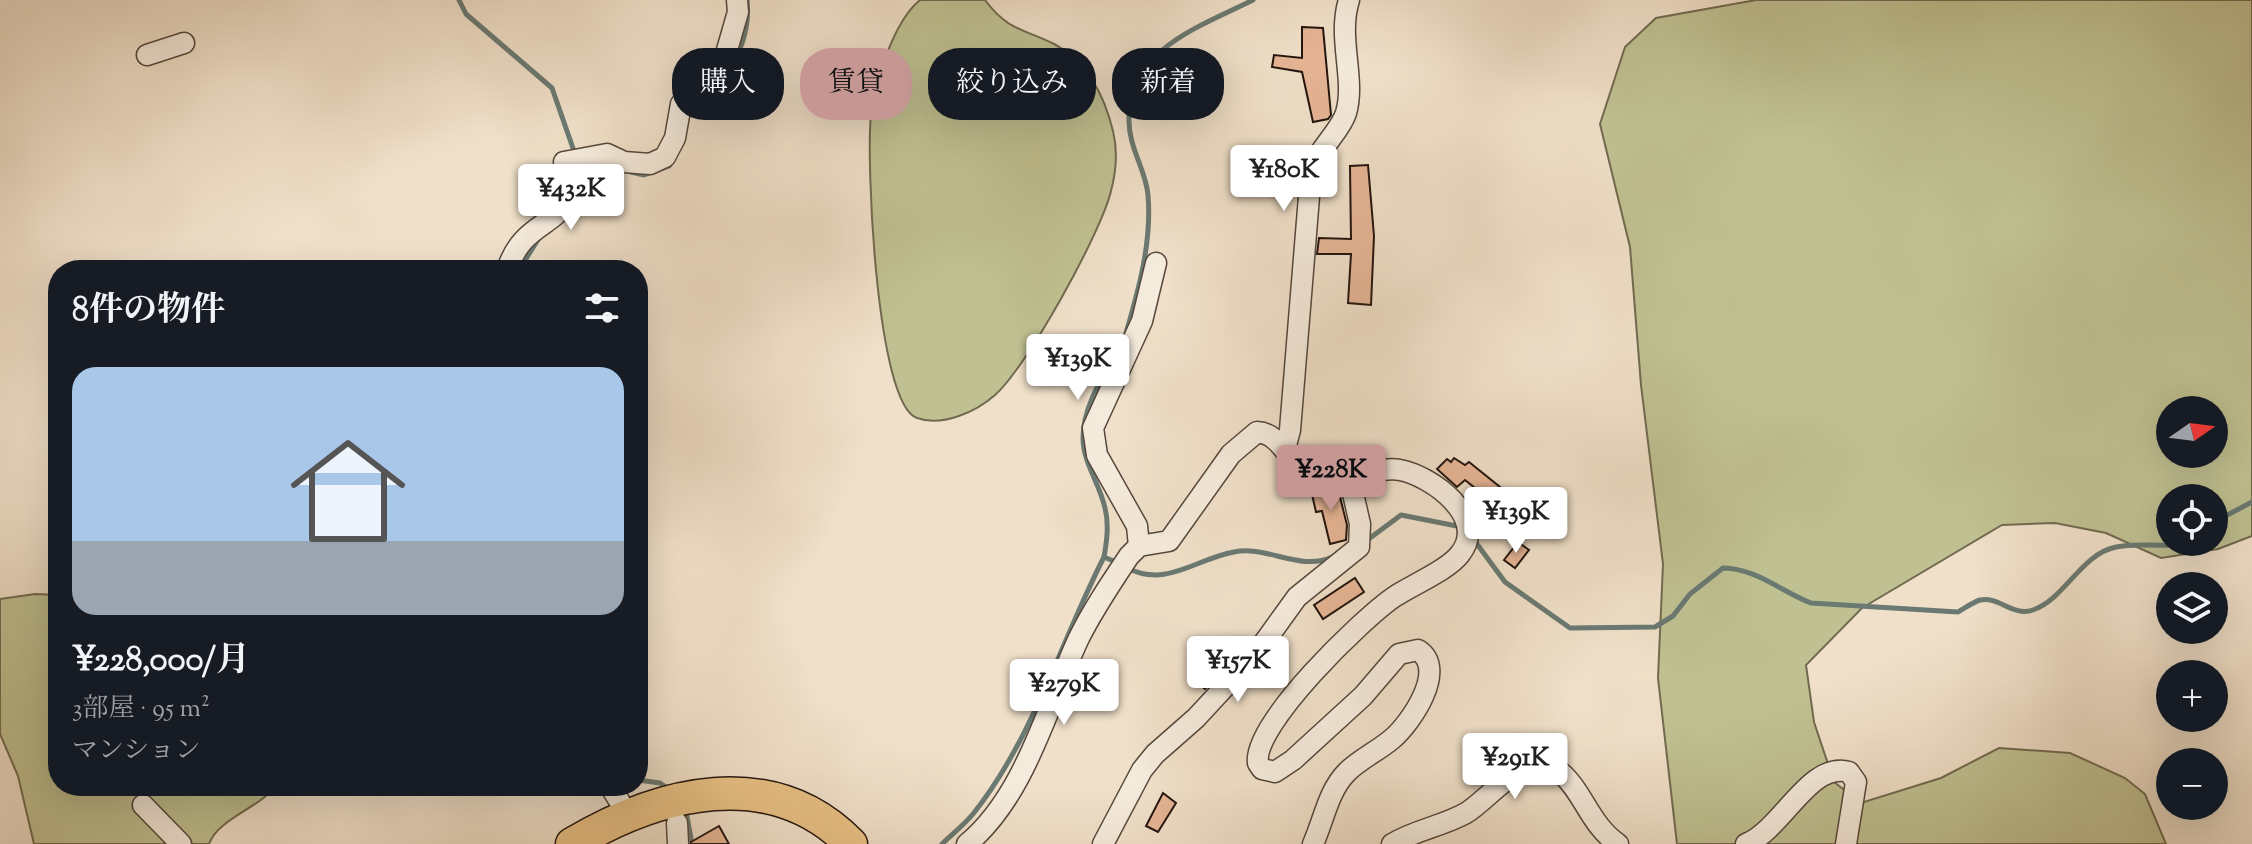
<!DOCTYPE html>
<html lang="ja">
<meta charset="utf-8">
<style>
:root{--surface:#171b24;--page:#20242c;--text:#f1f3f6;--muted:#9ea1a6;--line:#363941;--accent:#c59692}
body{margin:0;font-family:"Sorts Mill Goudy","Noto Serif JP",serif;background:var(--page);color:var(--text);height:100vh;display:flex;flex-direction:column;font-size:30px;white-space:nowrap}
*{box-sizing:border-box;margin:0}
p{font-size:26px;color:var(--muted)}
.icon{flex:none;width:44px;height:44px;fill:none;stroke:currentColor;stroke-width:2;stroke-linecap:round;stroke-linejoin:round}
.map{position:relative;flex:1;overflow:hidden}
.drawer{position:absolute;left:48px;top:260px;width:600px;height:536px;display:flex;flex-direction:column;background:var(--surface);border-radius:32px;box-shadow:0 8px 32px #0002}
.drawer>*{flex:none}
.banner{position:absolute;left:672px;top:48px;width:760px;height:72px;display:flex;gap:16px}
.needle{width:52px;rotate:76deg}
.controls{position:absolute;left:2156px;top:396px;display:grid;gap:16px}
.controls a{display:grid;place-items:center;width:72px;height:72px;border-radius:50%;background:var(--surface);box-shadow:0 8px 32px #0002;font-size:40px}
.price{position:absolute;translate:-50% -68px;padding:0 18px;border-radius:8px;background:#fff;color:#222;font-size:26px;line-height:52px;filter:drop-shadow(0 2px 4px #0008)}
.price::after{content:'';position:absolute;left:50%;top:48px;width:24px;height:18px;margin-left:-12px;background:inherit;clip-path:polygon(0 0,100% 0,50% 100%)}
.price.selected{background:var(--accent);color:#111}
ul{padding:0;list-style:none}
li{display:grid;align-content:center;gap:16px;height:424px;padding:0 24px}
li+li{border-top:2px solid var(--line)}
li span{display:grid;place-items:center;height:248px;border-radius:24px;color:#555}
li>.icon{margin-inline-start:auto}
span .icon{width:144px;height:144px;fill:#fffc;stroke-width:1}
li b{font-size:34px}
h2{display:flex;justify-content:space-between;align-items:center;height:96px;padding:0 24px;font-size:34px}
.pill{padding:0 28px;border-radius:32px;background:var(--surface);box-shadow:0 8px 32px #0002;font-size:28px;line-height:72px}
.pill.selected{background:var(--accent);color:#111}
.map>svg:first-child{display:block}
.green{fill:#c0c192;stroke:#716a50;stroke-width:2;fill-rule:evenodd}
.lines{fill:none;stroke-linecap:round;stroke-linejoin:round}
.stream{stroke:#6a7972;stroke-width:5}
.building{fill:#e6b596;stroke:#22140d;stroke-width:2}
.minor-casing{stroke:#56473c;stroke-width:23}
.primary-casing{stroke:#22140d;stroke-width:35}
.minor{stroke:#f5ebdc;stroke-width:20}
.primary{stroke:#e8c084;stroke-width:32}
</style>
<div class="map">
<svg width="2252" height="844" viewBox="0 0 2252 844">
<rect width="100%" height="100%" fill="#f0e0c9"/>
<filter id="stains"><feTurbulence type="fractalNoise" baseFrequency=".0025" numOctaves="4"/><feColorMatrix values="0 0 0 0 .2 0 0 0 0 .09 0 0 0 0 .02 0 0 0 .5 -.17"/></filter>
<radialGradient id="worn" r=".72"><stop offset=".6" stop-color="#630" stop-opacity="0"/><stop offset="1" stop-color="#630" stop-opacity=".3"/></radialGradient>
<!-- green -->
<g class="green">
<path d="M920,0H985C1008,31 1024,29 1054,44C1088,62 1104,95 1113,131C1118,151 1116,172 1111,191C1101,233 1027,367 995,395C976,412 942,427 917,418C876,404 866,159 871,115C875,81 894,21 920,0Z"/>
<path d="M1756,0H2252V536L2218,549L2161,558L2106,533L2055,523L2002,525L1862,608L1806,665L1814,722L1834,782L1861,803L1941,778L1999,748L2070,753L2125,778L2145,794L2166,844H1677L1658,678L1663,564L1641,385L1630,247L1600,124L1625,47L1656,18ZM2170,410H2214V454H2170ZM2170,498H2214V542H2170Z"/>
<path d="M35,594L58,595V786H276C259,808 218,819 209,844H34L18,776L0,734V599Z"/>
</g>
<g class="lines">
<!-- stream -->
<g class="stream">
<polyline points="459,0 466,14 552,88 575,154"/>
<path d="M689,115C695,99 711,90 722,77C741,56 750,28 747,0"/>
<polyline points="631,172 644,175 669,166 683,140"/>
<polyline points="563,220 581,200 579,170 587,167"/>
<polyline points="519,270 539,238"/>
<path d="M1126,333C1139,289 1152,241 1148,195C1146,170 1128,147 1129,118C1129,49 1201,26 1253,0"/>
<polyline points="2214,522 2252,502"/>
<path d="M1474,540L1505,582L1570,628L1655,627L1673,616L1690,594L1723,568C1758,569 1780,591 1811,603L1958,612C1965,608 1973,602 1980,600C1999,596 2013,617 2033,610C2065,599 2081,554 2116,547C2133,543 2154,546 2171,545L2177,542"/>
<polyline points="1366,541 1401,515 1462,527"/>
<polyline points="1104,557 1118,563"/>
<path d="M1127,568C1167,588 1195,559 1234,552C1266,545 1301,572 1332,557"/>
<polyline points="638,780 660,783 670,790"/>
<polyline points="686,811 692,844"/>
<path d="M942,844C952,834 964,825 973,814C1033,739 1061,641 1104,557C1107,540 1109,524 1105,508C1100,484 1083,463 1083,438C1083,403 1107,371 1122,342"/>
</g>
</g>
<!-- building -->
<g class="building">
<polygon points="1302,27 1323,28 1331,115 1328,119 1313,122 1302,72 1272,67 1274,55 1302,58"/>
<polygon points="1368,165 1374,236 1371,305 1348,303 1351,254 1317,254 1319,238 1351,239 1350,166"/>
<polygon points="1454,458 1465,465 1469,462 1500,487 1490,500 1465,480 1457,487 1437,469 1447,459 1451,462"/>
<polygon points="1325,487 1338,489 1347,525 1346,540 1330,544 1322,511 1316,512 1311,490"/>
<polygon points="1515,510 1526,526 1511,536 1500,521"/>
<polygon points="1518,542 1529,550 1515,568 1504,560"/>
<polygon points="1355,578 1364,592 1323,619 1314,605"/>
<polygon points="1206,667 1217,677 1205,689 1194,680"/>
<polygon points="1163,793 1176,803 1158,832 1146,826"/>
<polygon points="719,826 729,844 691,844 691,842"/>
</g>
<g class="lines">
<defs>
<g id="minor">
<polyline points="147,55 184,43"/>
<path d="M507,270C527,208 581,234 564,162L607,154L624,162L650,164L665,157L675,138L681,104L725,57L738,12L737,0"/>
<path d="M1285,449L1290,430L1311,172C1319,147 1340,132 1346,113C1356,79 1337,38 1349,0"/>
<polyline points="1139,546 1137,526 1097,455 1093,428 1142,321 1156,263"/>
<polyline points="610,786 628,815"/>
<polyline points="143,805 181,844"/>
<polyline points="677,823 678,844"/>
<path d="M967,844C1025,796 1047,707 1078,640C1092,611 1111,583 1129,556L1139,546L1169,541L1231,454L1257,432C1277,433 1285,454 1299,465C1309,472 1328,475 1340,476C1360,478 1381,466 1400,470C1432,476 1489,518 1460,554C1448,570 1412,585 1394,597C1362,619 1252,725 1258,763L1262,769L1275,772L1293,760L1363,696L1399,654L1418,650C1448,669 1411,723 1392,739C1378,751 1360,759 1347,772C1328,791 1324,820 1313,844"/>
<polyline points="1103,844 1142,770 1155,754 1196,718 1258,651 1297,597 1359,547 1360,524 1349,476"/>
<path d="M1392,844C1415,830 1443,826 1466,813C1491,798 1528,745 1560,772C1583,791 1590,825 1618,844"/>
<path d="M1746,844C1783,829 1809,761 1849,772L1856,782L1846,844"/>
</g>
<path id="primary" d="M572,844C658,793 771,762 851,844"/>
</defs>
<!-- minor casing -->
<use href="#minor" class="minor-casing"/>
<!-- primary casing -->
<use href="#primary" class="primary-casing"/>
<!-- minor -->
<use href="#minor" class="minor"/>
<!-- primary -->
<use href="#primary" class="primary"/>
</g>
<rect width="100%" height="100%" filter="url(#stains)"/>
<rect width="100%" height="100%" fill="url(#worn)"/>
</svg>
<div class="controls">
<a><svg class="needle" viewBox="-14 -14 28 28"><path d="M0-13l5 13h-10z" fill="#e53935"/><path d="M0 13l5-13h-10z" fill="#9ea1a6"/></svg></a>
<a><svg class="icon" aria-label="locate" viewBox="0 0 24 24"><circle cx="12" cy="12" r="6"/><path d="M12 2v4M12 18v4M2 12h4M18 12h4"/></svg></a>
<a><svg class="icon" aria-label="layers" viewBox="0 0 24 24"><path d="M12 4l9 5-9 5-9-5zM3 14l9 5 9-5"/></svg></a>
<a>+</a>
<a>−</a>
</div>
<b class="price" style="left:1284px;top:213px">¥180K</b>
<b class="price" style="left:571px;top:232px">¥432K</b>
<b class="price" style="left:1078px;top:402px">¥139K</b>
<b class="price selected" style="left:1331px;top:513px">¥228K</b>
<b class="price" style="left:1516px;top:555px">¥139K</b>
<b class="price" style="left:1238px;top:704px">¥157K</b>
<b class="price" style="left:1064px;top:727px">¥279K</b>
<b class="price" style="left:1515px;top:801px">¥291K</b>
<div class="banner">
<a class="pill">購入</a>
<a class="pill selected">賃貸</a>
<a class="pill">絞り込み</a>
<a class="pill">新着</a>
</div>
<section class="drawer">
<h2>8件の物件<svg class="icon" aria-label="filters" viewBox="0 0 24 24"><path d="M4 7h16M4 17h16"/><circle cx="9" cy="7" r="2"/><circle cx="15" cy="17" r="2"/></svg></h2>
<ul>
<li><span style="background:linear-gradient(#a9c7e8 70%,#9aa5b1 0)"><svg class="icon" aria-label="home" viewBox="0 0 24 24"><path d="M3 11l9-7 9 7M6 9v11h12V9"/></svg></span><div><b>¥228,000/月</b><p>3部屋 · 95 m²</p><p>マンション</p></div></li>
</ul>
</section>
</div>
